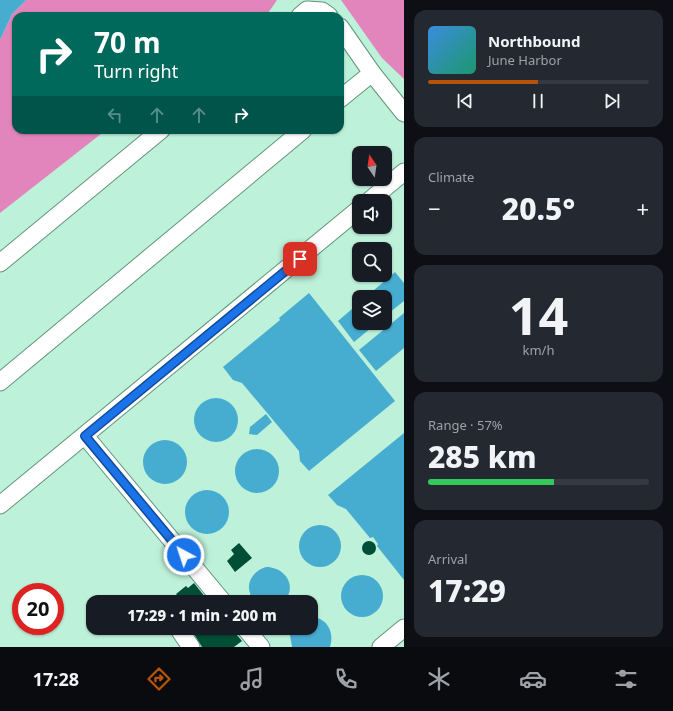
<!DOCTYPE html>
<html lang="en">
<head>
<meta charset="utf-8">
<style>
	:root { --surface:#171b24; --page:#242831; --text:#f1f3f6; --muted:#9ea1a6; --line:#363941; --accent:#b45309 }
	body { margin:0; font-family:"Noto Sans",sans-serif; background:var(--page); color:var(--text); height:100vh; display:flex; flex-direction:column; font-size:15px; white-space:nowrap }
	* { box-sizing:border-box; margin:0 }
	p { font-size:13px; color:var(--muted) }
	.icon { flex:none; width:22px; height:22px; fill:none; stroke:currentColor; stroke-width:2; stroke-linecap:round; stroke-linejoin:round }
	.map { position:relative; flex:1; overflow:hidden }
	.side { display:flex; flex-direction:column; gap:10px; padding:10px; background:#0d0f14; width:269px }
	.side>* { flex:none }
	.banner { position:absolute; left:12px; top:12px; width:332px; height:122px; border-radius:12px; box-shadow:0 1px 3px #0004; background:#00695c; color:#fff; overflow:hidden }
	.needle { width:26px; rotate:347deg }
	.controls { position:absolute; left:352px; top:146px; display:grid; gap:8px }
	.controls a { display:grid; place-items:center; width:40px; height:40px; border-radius:8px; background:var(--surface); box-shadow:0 1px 3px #0004; font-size:20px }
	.speed { position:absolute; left:12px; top:583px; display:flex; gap:8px; font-size:20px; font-weight:700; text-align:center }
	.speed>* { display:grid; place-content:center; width:52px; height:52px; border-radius:50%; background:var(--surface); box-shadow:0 1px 3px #0004; line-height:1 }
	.speed .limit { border:6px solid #d22; background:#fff; color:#111 }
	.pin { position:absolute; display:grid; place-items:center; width:34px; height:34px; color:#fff; margin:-17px; border-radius:8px; box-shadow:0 2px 6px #0006 }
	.me { position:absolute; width:44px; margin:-22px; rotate:320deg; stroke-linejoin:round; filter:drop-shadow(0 0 3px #0008) }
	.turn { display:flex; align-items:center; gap:14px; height:84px; padding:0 16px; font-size:18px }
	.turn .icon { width:52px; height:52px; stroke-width:2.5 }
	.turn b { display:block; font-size:28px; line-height:34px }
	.lanes { display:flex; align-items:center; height:38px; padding:0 16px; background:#0003; justify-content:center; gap:20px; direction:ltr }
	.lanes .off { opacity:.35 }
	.big { font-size:30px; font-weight:800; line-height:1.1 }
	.side .card { flex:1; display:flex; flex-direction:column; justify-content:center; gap:6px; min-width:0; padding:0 14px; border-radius:12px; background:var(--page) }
	.side .dial { align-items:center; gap:0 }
	.dial b { font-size:52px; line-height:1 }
	.song { display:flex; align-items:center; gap:12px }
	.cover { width:48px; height:48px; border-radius:6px; background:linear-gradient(135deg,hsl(210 70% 55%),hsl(160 70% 35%)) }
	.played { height:4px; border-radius:2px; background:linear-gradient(90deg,var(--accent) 50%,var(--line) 50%) }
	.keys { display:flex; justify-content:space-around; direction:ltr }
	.heat { display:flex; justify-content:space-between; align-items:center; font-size:22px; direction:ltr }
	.charge { height:6px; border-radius:3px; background:linear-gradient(90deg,#34c759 57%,var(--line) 0) }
	.trip { position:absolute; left:86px; top:595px; width:232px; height:40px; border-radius:12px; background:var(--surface); box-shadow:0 1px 3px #0004; font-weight:800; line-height:40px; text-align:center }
	.tabs { display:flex; height:64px; justify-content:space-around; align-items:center; background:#090b0e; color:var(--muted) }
	.tabs .icon { width:28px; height:28px }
	.tabs .on { color:var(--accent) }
	.tabs b { font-size:18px; color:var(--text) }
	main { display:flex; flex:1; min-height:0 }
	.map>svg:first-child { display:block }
	.forest { fill:#e385bd }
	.water { fill:#46acd0 }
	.building { fill:#004e36 }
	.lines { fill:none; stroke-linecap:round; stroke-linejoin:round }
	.minor-casing { stroke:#63947e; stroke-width:19 }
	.minor { stroke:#fff; stroke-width:17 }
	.route-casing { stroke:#114b97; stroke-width:10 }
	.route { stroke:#1a73e8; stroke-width:7 }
</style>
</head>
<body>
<main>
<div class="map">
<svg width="404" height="647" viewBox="0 0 404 647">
	<rect width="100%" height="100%" fill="#bef1d9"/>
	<!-- forest -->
	<g class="forest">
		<polygon points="26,0 277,0 266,16 16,16 16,130 106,130 0,213 0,40 12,14"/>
		<polygon points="341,0 404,0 404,79 382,58"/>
	</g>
	<!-- water -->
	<g class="water">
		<polygon points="0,0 26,0 12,14 0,40"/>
		<polygon points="395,272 404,283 404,301 385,316 385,297 366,297"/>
		<polygon points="309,293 395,401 309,471 300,461 299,451 242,383 233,380 223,367 280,320 279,318"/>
		<polygon points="359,303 359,323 377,323 354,342 338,321"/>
		<polygon points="404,313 404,348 376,371 359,350"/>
		<circle cx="216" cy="420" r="22"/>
		<polygon points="266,414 272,422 257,435 249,434 250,427"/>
		<polygon points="404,433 404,580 377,546 378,544 373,537 370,538 346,509 337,505 328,495"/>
		<circle cx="165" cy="462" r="22"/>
		<circle cx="257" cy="471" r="22"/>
		<circle cx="207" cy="512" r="22"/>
		<circle cx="320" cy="546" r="21"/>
		<path d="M266,567c19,0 32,19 18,35h-29c-12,-14 -5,-30 11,-35z"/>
		<circle cx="362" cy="596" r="21"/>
		<path d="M311,617c16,0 24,16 19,30h-38l-2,-12 2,-6 19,-1z"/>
	</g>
	<!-- building -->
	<g class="building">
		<circle cx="369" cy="548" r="7"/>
		<polygon points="239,543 252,558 235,572 227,561 234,554 231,550"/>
		<polygon points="194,583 209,602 183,602 176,594 186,586 188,588"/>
		<polygon points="201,628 231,628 242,641 234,647 202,647 194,634"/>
	</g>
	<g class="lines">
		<defs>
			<g id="minor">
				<polyline points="300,16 307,10 322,11 329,16"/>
				<polyline points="340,27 372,73 404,113"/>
				<polyline points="340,99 372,73"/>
				<polyline points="369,201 404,172"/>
				<polyline points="0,263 161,130"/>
				<polyline points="0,382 303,130"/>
				<polyline points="85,436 223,602"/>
				<polyline points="0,505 359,209"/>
				<polyline points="178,628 191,647"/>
				<polyline points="245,628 261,647"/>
				<polyline points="381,647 404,628"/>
			</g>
		</defs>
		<!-- minor casing -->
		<use href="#minor" class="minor-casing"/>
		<!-- minor -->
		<use href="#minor" class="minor"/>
	</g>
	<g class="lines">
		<defs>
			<polyline id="route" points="184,555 85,436 300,259"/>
		</defs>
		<!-- route casing -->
		<use href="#route" class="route-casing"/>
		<!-- route -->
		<use href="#route" class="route"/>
	</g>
</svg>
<div class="controls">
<a><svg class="needle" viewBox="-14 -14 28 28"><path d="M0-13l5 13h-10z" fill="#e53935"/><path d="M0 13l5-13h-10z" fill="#9ea1a6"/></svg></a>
<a><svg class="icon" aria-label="sound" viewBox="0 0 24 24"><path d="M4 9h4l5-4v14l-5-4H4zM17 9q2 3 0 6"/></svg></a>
<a><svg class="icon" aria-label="search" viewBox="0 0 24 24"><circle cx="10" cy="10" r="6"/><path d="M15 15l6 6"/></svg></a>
<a><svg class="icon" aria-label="layers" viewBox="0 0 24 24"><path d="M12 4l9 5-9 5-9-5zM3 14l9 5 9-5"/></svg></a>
</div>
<div class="speed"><div class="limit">20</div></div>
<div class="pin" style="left:300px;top:259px;background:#d93025"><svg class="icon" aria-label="arrive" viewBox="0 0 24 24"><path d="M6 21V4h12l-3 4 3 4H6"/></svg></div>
<svg class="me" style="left:184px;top:555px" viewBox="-20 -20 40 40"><circle r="17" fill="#1a73e8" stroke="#fff" stroke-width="3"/><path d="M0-11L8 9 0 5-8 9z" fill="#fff"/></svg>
<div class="trip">17:29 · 1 min · 200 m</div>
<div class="banner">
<div class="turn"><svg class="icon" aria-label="right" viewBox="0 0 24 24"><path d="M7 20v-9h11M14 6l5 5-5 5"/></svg><div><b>70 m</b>Turn right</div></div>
<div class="lanes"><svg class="icon off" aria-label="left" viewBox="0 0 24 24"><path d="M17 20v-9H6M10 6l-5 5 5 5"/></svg><svg class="icon off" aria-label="ahead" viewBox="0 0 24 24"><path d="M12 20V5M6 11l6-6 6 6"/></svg><svg class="icon off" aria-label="ahead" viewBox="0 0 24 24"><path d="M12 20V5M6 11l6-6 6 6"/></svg><svg class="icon" aria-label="right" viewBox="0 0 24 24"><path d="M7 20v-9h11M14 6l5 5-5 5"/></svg></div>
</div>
</div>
<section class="side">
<div class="card">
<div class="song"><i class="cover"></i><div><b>Northbound</b><p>June Harbor</p></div></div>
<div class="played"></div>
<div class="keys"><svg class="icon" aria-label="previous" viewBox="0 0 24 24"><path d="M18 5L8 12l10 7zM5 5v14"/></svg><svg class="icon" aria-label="pause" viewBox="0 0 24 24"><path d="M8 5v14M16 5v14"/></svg><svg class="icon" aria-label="next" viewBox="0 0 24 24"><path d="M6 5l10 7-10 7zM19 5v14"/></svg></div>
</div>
<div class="card"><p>Climate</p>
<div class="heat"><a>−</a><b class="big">20.5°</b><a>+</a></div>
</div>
<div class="card dial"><b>14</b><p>km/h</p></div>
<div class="card"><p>Range · 57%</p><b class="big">285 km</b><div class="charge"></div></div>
<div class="card"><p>Arrival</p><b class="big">17:29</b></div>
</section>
</main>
<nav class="tabs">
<b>17:28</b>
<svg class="icon on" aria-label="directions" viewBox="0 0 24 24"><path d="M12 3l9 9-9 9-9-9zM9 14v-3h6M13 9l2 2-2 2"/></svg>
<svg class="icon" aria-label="music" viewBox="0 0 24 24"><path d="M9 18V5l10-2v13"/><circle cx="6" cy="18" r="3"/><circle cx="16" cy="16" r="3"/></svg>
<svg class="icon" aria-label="phone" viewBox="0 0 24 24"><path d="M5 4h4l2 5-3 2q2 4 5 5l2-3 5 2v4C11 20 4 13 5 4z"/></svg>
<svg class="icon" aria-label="climate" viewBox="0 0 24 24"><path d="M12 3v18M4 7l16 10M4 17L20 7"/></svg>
<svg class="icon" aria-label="car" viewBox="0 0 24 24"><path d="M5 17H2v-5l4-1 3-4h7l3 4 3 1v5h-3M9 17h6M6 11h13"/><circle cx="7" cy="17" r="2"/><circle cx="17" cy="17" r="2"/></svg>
<svg class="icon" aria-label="filters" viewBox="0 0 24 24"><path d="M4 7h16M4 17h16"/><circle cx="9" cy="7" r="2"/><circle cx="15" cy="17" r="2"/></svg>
</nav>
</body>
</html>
